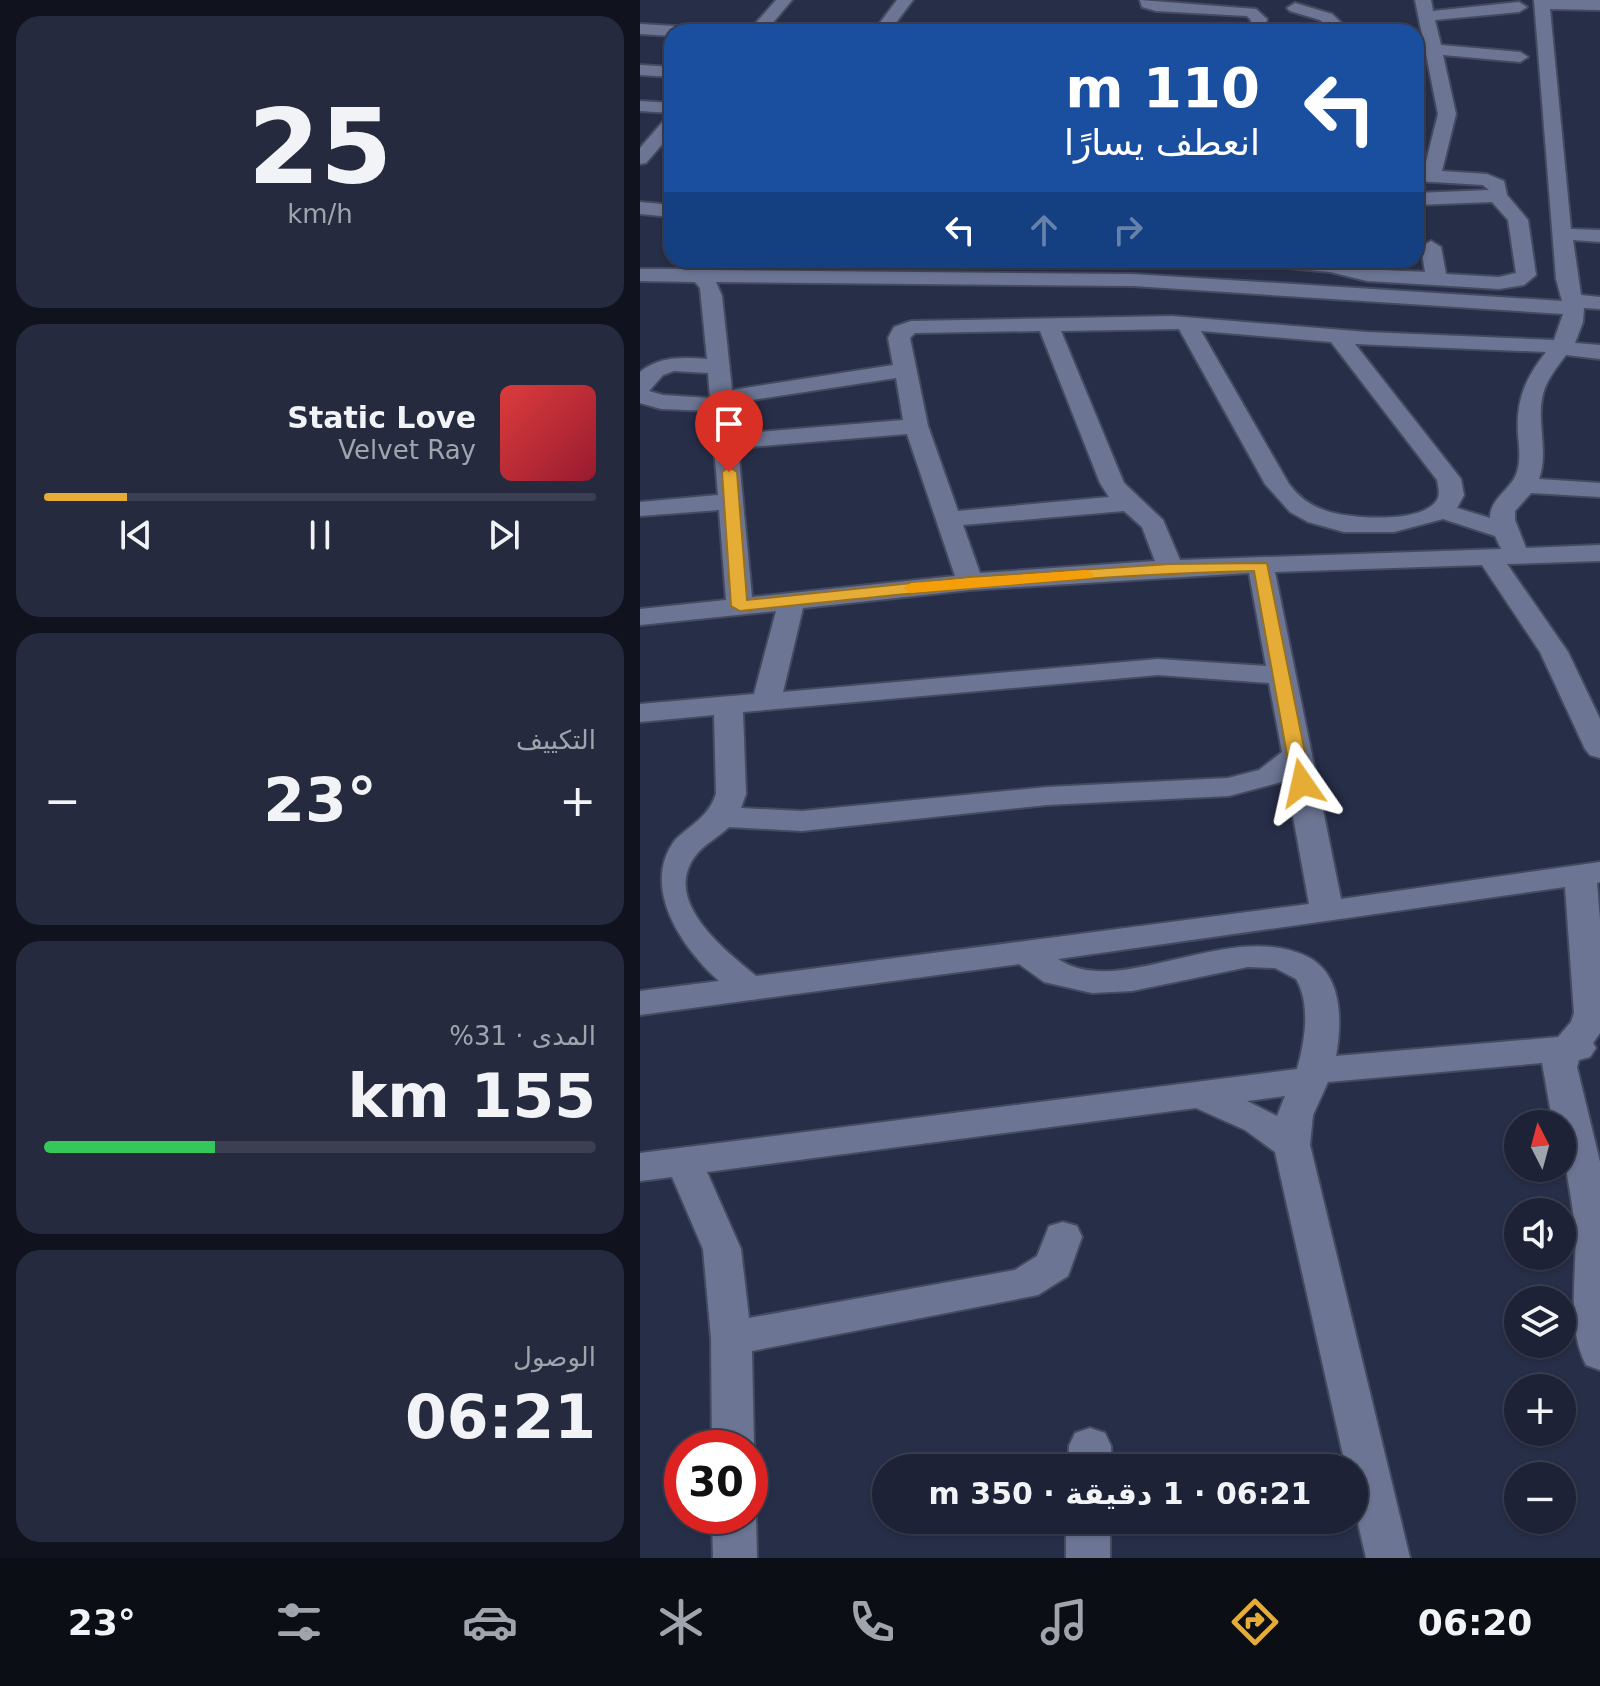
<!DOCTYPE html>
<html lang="ar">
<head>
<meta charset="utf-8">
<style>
	:root { --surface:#1d2236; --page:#252a3e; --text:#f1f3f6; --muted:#a0a4ad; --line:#3b3f51; --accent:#e6ad36 }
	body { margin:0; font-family:"DejaVu Sans","Noto Sans Arabic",sans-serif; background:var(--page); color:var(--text); direction:rtl; height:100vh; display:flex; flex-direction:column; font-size:30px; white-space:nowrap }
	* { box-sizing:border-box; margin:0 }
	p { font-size:26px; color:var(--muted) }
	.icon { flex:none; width:44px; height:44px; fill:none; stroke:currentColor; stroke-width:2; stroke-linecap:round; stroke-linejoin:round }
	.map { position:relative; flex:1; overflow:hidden; direction:ltr }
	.sheet { display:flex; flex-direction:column; gap:16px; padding:16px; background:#10131e; width:640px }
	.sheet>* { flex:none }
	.top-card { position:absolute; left:24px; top:24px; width:760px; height:244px; border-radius:24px; box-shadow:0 2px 6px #0004,0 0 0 2px var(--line); direction:rtl; background:#1a4fa0; color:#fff; overflow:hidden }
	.needle { width:52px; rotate:354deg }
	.controls { position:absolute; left:864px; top:1110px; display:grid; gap:16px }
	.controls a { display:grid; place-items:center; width:72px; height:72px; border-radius:50%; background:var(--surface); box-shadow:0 2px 6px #0004,0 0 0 2px var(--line); font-size:40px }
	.speed { position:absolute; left:24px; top:1430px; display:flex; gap:16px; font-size:40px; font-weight:700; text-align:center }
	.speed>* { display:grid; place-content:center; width:104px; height:104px; border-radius:50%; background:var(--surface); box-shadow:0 2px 6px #0004,0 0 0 2px var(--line); line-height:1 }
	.speed .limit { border:12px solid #d22; background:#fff; color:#111 }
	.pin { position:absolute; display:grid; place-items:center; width:68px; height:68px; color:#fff; margin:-82px -34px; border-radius:50% 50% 50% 0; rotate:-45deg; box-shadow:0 0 8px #0007 }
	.pin .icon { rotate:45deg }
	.me { position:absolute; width:88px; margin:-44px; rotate:349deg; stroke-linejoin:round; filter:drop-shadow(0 0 6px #0008) }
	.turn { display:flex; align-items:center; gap:28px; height:168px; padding:0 32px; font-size:36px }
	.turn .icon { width:104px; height:104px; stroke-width:2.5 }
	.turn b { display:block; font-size:56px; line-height:68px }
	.lanes { display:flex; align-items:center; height:76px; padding:0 32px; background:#0003; justify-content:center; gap:40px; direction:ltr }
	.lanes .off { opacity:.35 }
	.big { font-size:60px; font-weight:600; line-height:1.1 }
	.sheet .card { flex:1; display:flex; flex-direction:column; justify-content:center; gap:12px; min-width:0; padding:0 28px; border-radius:24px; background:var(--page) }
	.sheet .dial { align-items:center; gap:0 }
	.dial b { font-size:104px; line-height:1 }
	.song { display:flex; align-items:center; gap:24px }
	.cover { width:96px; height:96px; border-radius:12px; background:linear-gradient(135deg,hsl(0 70% 55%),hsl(350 70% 35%)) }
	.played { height:8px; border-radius:4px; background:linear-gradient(90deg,var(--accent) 15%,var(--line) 15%) }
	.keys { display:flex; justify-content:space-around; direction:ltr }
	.heat { display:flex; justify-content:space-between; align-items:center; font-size:44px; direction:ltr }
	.charge { height:12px; border-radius:6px; background:linear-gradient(90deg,#34c759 31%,var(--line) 0) }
	.trip { position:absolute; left:232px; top:1454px; width:496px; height:80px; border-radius:40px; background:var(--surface); box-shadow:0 2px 6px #0004,0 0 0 2px var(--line); font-weight:600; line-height:80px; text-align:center; direction:rtl }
	.menu { display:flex; height:128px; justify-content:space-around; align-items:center; background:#0c0e16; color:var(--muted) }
	.menu .icon { width:56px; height:56px }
	.menu .selected { color:var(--accent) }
	.menu b { font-size:36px; color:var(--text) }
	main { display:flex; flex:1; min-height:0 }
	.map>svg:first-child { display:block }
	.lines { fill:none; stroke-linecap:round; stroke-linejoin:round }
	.minor-casing { stroke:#444a5f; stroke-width:4 }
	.minor { fill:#6c7694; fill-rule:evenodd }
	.route { fill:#e6ad36; stroke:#967023; stroke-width:2 }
	.slow { fill:#f59e0b }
</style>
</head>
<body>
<main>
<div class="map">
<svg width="960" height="1558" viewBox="0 0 960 1558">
	<rect width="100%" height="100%" fill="#272e48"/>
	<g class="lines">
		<defs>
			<g id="minor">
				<polygon points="136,0 152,0 125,32 108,32"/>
				<polygon points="257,0 273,0 249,32 233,32"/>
				<polygon points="500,0 616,9 627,19 625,32 609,32 611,20 607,16 516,11 502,7"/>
				<polygon points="775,0 791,0 793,11 879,2 887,7 879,12 795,20 801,45 880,52 888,57 880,62 803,55 816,114 802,171 847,174 864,181 867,195 888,220 896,275 884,285 859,289 727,281 690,272 607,264 604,260 690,260 727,269 785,272 781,247 791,241 801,247 806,274 859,277 876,273 868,220 852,202 776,205 776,193 849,190 843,185 776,181 776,169 784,170 798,114 786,54 776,53 776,43 784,44"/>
				<path d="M894,0h66v10l-50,-1 21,220 29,1v12l-27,-2 8,55 19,2v12l-16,-1 -1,14 -8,21 25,2v14l-34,-4c-9,12 -19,24 -23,39 -7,28 6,57 -4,85l61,4v14l-69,-4 -16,18v9l11,28 74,-3v16l-93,3 61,88 32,67v39l-10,-3 -5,-6 -45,-97 -58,-87 -207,7 66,327 259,-37v20l-3,1 3,37v113l-7,10 3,5 -6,9 -11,3 -2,7 23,95v208l-14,-5c-21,-41 -8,-92 -11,-136 -3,-36 -13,-69 -13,-105h-9l-11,-61 -214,19 -15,33 -3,30 100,413h-44l-12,-52v-38h-8l-71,-316 -30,-22 -49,-22 -489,64 34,77 8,69 266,-48 22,-14 12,-30 14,-4 14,4 5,11 -14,39 -30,19 -286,56 2,97 -4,9v-9h-38l-1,-110 -8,-89 -31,-72 -32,4v-28l657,-84c8,-27 14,-65 -1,-90l-21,-11 -27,-1 -116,24 -40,2 -48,-11 -25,-18 -379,51v-24l79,-10c-37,-33 -79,-94 -44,-141 17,-16 33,-23 41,-46l-2,-79 -74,7v-18l114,-10 22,-83 -136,14v-16l86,-9 -7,-90 -79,6v-14l78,-7 -7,-84 -50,-2 -21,-6v-31c19,-16 43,-15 67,-13l-7,-71 -5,-6 -55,-1v-12h50l5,-9h18l-2,10 422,4 429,27 -6,-22zM76,282l417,4 430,28 -9,26 -187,-8 -195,-16 -261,5 -17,6 -6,11 5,27 -161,25 -10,-94zM539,329l86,155 25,28 18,10 36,10h50l49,-13 52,17 6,13 -321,11 -17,-40 -39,-37 -63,-152zM400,331l60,152 9,14 -151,14 -30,-85 -18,-88 5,-5zM561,331l130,11 106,138c1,6 3,12 1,18 -12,27 -92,21 -114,12 -15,-5 -26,-14 -35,-26zM715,344l191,8c-21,27 -30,48 -28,82 1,12 3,25 -1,38 -5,17 -27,26 -27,46l-33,-10 7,-13 -3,-16zM34,371l34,2 2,25 -47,-3 -14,-4 14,-16zM256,378l7,42 -167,14 -3,-31zM267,434l48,142 -203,21 -14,-149zM484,511l18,16 13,34 -175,12 -17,-48zM609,573l17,93 -108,-7 -375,33 20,-84 167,-18zM518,675l111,8 13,69 -23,18 -31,8 -181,9 -245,24 -61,-3 5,-14 -3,-82zM646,778l23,126 -553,72c-30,-25 -96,-75 -60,-121 8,-11 23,-18 33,-28l73,4 245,-26 182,-9 52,-14zM925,887l9,126 -3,9 -13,15 -222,19c6,-34 7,-81 -28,-99 -78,-39 -189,44 -250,2zM645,1096l-8,20 -30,-15z"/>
				<polygon points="655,3 692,14 711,32 694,32 680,20 650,11 647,8"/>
				<polygon points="0,24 51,27 59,32 32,32 32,36 0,34"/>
				<polygon points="0,65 32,67 32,77 0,75"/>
				<polygon points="0,101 32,103 32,113 0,111"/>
				<polygon points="32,117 32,133 6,163 0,164 0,148 26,118"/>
				<polygon points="0,202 32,205 32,217 0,214"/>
				<polygon points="450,1428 465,1433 471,1446 472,1468 428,1468 429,1446 435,1433"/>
				<polygon points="110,1503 116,1516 117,1558 73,1558 72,1516 110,1516"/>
				<rect x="426" y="1520" width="44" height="38"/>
			</g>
		</defs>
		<!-- minor casing -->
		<use href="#minor" class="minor-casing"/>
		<!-- minor -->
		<use href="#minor" class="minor"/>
	</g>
	<!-- route -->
	<path class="route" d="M89,467l8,5 10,128 223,-23 200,-13 97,-1 44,220 -9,5 -10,-5 -38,-212c-172,4 -343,22 -514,40l-9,-5 -9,-134z"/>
	<!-- slow -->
	<polygon class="slow" points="446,570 454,574 452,578 271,593 263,588 271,583"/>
</svg>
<div class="controls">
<a><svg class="needle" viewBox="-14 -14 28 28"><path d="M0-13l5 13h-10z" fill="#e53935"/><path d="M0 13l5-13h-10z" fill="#a0a4ad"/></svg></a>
<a><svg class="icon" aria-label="sound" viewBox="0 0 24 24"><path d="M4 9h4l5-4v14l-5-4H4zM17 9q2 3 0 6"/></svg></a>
<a><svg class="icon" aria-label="layers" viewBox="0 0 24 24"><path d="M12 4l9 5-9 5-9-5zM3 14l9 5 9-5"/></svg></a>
<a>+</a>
<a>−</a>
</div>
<div class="speed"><div class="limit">30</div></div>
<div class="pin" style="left:89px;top:472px;background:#d93025"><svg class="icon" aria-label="arrive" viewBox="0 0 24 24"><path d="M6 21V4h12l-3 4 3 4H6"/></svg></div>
<svg class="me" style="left:662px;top:783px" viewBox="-20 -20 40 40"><path d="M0-17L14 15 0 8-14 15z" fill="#e6ad36" stroke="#fff" stroke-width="4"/></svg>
<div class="trip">06:21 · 1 دقيقة · 350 m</div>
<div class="top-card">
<div class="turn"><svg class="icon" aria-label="left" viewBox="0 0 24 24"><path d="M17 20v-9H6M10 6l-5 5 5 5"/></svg><div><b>110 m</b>انعطف يسارًا</div></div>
<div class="lanes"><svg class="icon" aria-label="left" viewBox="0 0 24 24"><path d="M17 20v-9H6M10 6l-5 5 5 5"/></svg><svg class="icon off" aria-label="ahead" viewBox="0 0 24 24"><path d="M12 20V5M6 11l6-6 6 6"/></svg><svg class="icon off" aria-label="right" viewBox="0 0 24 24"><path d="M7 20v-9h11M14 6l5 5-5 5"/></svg></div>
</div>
</div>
<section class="sheet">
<div class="card dial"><b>25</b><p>km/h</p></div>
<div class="card">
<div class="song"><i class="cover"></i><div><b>Static Love</b><p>Velvet Ray</p></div></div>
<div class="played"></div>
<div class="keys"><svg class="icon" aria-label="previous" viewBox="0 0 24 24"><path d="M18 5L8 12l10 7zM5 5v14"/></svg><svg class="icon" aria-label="pause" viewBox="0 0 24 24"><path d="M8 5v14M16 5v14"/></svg><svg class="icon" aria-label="next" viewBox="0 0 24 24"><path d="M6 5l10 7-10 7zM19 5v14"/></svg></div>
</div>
<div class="card"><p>التكييف</p>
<div class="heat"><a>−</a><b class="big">23°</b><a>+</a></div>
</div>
<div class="card"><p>المدى · 31%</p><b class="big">155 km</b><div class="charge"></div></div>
<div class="card"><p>الوصول</p><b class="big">06:21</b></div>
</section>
</main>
<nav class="menu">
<b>06:20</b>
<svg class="icon selected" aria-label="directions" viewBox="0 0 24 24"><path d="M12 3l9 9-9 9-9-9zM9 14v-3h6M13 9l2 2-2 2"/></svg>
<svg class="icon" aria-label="music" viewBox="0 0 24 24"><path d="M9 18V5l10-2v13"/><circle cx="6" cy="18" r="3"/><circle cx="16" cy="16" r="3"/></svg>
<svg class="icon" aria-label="phone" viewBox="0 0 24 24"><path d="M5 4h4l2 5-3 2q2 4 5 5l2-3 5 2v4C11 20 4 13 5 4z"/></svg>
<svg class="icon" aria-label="climate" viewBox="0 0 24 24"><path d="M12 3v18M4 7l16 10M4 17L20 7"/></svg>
<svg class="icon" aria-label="car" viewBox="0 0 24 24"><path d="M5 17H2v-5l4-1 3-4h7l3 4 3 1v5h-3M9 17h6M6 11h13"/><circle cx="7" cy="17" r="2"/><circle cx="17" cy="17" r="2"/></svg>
<svg class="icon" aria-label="filters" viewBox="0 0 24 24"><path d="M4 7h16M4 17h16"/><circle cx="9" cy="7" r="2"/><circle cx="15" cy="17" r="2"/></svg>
<b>23°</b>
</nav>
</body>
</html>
